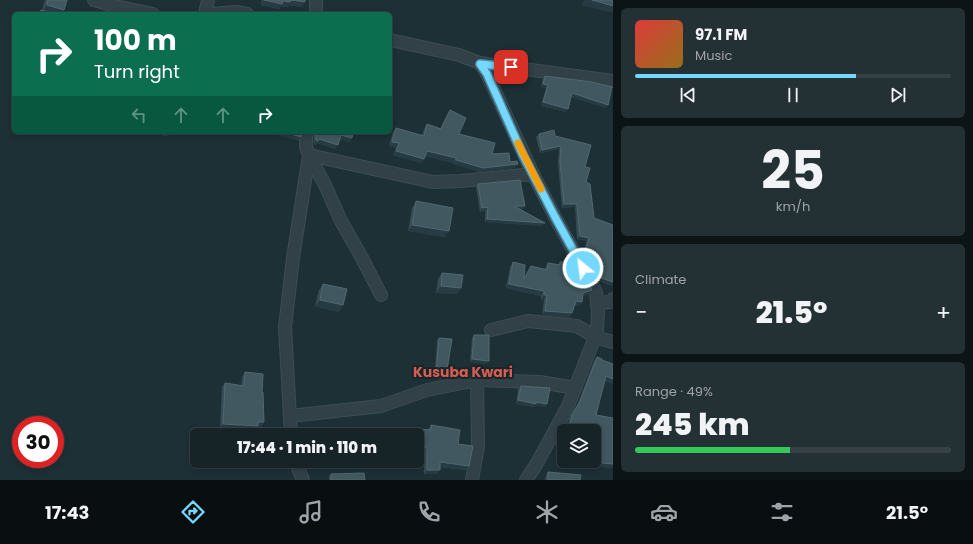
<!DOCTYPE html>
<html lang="en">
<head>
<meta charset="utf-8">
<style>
	:root { --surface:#162428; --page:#233034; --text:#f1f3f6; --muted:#9ea4a8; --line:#354145; --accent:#75d8ff }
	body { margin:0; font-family:Poppins,sans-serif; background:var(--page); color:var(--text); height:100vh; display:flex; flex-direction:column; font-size:15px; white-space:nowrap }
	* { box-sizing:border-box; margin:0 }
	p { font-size:13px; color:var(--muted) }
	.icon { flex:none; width:22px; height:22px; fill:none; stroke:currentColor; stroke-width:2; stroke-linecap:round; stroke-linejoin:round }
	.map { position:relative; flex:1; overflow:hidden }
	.side { display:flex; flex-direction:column; gap:8px; padding:8px; background:#0c1416; width:360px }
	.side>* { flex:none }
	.banner { position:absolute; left:12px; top:12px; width:380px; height:122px; border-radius:6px; box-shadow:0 2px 6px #0003,0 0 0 1px var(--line); background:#0b6e4f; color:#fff; overflow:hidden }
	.tools { position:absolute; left:557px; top:424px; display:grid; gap:8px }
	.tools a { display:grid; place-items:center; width:44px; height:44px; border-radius:6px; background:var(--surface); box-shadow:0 2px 6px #0003,0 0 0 1px var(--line); font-size:20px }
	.speed { position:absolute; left:12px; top:416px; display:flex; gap:8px; font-size:20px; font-weight:700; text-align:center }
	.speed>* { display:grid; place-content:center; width:52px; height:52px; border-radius:50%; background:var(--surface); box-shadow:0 2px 6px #0003,0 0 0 1px var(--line); line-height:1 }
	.speed .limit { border:6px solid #d22; background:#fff; color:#111 }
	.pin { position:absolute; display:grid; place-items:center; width:34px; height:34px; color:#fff; margin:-17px; border-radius:8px; box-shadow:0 2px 6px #0006 }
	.me { position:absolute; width:44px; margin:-22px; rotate:331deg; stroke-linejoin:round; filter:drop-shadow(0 0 3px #0008) }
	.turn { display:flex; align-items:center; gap:14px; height:84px; padding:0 16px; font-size:18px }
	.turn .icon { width:52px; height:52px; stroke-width:2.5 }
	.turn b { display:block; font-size:28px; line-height:34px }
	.lanes { display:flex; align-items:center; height:38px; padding:0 16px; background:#0003; justify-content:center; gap:20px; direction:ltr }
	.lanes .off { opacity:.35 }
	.big { font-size:30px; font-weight:800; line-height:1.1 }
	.side .widget { flex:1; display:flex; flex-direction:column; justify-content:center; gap:6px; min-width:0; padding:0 14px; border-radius:6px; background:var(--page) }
	.side .dial { align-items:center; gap:0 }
	.dial b { font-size:52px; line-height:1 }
	.song { display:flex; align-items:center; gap:12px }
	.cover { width:48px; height:48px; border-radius:6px; background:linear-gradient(135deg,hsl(0 70% 55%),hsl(40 70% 35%)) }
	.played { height:4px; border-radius:2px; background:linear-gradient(90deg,var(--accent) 70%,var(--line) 70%) }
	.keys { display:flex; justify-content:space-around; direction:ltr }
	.heat { display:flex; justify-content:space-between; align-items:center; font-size:22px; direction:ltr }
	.charge { height:6px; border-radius:3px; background:linear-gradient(90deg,#34c759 49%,var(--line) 0) }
	.trip { position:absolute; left:190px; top:428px; width:234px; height:40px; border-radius:6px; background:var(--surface); box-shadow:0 2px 6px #0003,0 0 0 1px var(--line); font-weight:800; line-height:40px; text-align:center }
	.tab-bar { display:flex; height:64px; justify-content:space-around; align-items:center; background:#090e10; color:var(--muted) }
	.tab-bar .icon { width:28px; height:28px }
	.tab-bar .on { color:var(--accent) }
	.tab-bar b { font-size:18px; color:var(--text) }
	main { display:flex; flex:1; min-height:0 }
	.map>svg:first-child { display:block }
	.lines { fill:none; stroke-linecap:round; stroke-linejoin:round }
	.minor-casing { stroke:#3d4d53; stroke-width:14 }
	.minor { stroke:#314147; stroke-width:12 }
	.wall { fill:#354c54 }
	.shaded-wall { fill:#263b43 }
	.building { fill:#415860; stroke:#526870 }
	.route-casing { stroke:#4c8ca6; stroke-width:10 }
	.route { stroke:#75d8ff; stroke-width:7 }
	.slow { stroke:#f59e0b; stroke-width:7 }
	.labels { text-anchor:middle; stroke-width:4; stroke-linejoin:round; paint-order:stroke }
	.quarter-label { font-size:14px; font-weight:bold; fill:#da5e50; stroke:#17262b }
</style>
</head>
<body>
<main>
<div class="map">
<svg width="613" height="480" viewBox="0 0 613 480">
	<rect width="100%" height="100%" fill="#1d3036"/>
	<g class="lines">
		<defs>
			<g id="minor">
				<polyline points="94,0 115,6 153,14"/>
				<polyline points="205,14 208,0"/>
				<polyline points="211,14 236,12 247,14"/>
				<polyline points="316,14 316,0"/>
				<polyline points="390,40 459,55 480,63 613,81"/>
				<polyline points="480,63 487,74 533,174 555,217 596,292 598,313 597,329 595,337 568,406 536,465 526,480"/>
				<polyline points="381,295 362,258 341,221 325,185 309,155 433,182 461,181 533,174"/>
				<polyline points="598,303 610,302 613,299"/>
				<polyline points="491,330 528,321 577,326 595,337 613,342"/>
				<polyline points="290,416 381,406 427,390 477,380 540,382 575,388"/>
				<polyline points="291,435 285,327 293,258 309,155 306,147 306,132"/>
				<polyline points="295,461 303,480"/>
				<polyline points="472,480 478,446 477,380"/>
			</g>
		</defs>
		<!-- minor casing -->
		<use href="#minor" class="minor-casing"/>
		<!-- minor -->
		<use href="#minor" class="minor"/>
	</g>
	<!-- wall -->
	<g class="wall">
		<polygon points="45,0 67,0 61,14 38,14 41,10 42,10"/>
		<polygon points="262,0 305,0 302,7 289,5 287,7 281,6 279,9 261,5"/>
		<polygon points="545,76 606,108 571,97 566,112 541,106 546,88 541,87 543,79"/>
		<polygon points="450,110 459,134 492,154 510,162 515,168 480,172 453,164 453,163 425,156 421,163 393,155 396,148 389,146 393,132 396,128 422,135 424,129 427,124 440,129 447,115"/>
		<polygon points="162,132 185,132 183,135 178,134 163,136"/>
		<polygon points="313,132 353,132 349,142 340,139 335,149 317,143 315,145 314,144"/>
		<polygon points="539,134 555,136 585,167 586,182 594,218 613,225 613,286 599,281 591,267 591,266 590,264 583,253 587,241 577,239 575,207 562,208 558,164 559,149 540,153 536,137"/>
		<polygon points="478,184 525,206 523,209 520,209 542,226 485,222 485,211 480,212 476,187"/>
		<polygon points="416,201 449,231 444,237 408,231 412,208"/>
		<polygon points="513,262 524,278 531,266 545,269 545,268 548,263 558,265 560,262 592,290 589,294 583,296 579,306 574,306 569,318 542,315 544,300 541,299 541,296 506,288 510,267"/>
		<polygon points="442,273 461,288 457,294 436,293 438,279"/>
		<polygon points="323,284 339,312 315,306 319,290"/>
		<polygon points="474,335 487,364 470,362 472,338"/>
		<polygon points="439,338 444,379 434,379 437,341"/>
		<polygon points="597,357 602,360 613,364 613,384 604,381 596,415 613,418 613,468 576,465 576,461 594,461 594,431 565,431 567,428 569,419 577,406 594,361"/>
		<polygon points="245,372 262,392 264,422 261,427 257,427 255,430 220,428 222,387 225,383 241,386 242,377"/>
		<polygon points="521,386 547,404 545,407 535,405 534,407 516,404 518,389"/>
		<polygon points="431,425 458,444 466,470 440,467 437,474 424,474 424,452 417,451 417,435 415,435 416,433 419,429 428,430"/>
		<polygon points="564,432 564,449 562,449"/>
		<polygon points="548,472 580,480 545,480 546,475"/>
		<polygon points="331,474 365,480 329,480 329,477"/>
	</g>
	<!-- shaded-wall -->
	<g class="shaded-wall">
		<polygon points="264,0 283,1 291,0 305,2 302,7 289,5 287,7 281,6 279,9 261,5"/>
		<polygon points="584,0 592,0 613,6 613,13 581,5"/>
		<polygon points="47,5 64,10 61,14 51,14 42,12"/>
		<polygon points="543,84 548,85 546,88 541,87"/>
		<polygon points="572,93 608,105 606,108 570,97"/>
		<polygon points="543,102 568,109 566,112 541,106"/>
		<polygon points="165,132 185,132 183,135 178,134 163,136"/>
		<polygon points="275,132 284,132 301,137 298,141 274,134"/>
		<polygon points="341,135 352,138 349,142 338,139"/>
		<polygon points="319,139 338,145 335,149 317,143 315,145 314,144 316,140"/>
		<polygon points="392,142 399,143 396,148 389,146"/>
		<polygon points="561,146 559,149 540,153 542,150"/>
		<polygon points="396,151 424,159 421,163 393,155"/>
		<polygon points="427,151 456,158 453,163 424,156"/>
		<polygon points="456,160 518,164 515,168 480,172 453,164"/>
		<polygon points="564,204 577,204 575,207 562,208"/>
		<polygon points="514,206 525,206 523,209 512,209"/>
		<polygon points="488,207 485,211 480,212 482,208"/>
		<polygon points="487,219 545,223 542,226 485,222"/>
		<polygon points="412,225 449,231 444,237 408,231"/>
		<polygon points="580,236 589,238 587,241 577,239"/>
		<polygon points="601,278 613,282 613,286 599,281"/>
		<polygon points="509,284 544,291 541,296 506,288"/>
		<polygon points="441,286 461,288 457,294 436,293"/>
		<polygon points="592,290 589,294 580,297 583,293"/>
		<polygon points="544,295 547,295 544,300 541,299"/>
		<polygon points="320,300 343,305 339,312 315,306"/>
		<polygon points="576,301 582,302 579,306 573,306"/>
		<polygon points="545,311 572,313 569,318 542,315"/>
		<polygon points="472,359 489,361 487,364 470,362"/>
		<polygon points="436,375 446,376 444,379 434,379"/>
		<polygon points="606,376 613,379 613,384 603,380"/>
		<polygon points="518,400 536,402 547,404 545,407 535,405 534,407 516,404"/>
		<polygon points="264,422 261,427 257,427 255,430 220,428 223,424"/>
		<polygon points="417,446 427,448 424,452 417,451"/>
		<polygon points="579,461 613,464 613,468 576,465"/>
		<polygon points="440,462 469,466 466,470 437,467"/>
		<polygon points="427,470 440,470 437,474 424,474"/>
	</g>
	<!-- building -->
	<g class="building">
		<polygon points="48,0 67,0 64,10 47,5"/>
		<polygon points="264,0 305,0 305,2 291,0 290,2 283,1 282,4"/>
		<polygon points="592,0 613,0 613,6"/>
		<polygon points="41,10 53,13 52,14 40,14"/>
		<polygon points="545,76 592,82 612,87 608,105 572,93 568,109 543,102 548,85 543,84"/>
		<polygon points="450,110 466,118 459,134 495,143 492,154 509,153 510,162 517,161 518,164 483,168 456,160 456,158 427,151 424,159 396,151 399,143 392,142 396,128 424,136 427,124 441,129"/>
		<polygon points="554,130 555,136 591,145 585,167 590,168 586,182 590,184 594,218 613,225 613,282 601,278 593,263 596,263 592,261 585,250 589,238 580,236 577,204 564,204 560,161 561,146 542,150 539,134"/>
		<polygon points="284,132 302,132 301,137"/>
		<polygon points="316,132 353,132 352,138 341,135 338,145 319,139 318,141 316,140"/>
		<polygon points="520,180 525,206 514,206 545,223 487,219 488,207 482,208 478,184"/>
		<polygon points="416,201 453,208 449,231 412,225"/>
		<polygon points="513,262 525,265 524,279 531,266 547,270 548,263 560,265 560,262 577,262 592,290 583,293 582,302 576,301 572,313 545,311 547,295 544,295 544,291 509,284"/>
		<polygon points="442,273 463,275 461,288 441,286"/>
		<polygon points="323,284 347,289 343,305 320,300"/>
		<polygon points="474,335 489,335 489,361 472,359"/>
		<polygon points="439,338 452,339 446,376 436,375"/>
		<polygon points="597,357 602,359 602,360 613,364 613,379 606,376 596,415 613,418 613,464 579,461 594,461 594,431 566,431 567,428 569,429 572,415 580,401"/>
		<polygon points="245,372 263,374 262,392 263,392 264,422 258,422 258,426 223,424 225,383 244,386"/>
		<polygon points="521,386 550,388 547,404 536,402 536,404 518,400"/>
		<polygon points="431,425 460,430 458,444 473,446 469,466 440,462 440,470 427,470 427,448 417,446 417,444 419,429 431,430"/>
		<polygon points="321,432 343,434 343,435 321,435"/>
		<polygon points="374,434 384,435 374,435"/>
		<polygon points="548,472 581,475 580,480 548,480"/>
		<polygon points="364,473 365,480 331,480 331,474"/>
	</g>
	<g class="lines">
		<defs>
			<polyline id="route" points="511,67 480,64 487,74 523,155 555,217 583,268"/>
		</defs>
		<!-- route casing -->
		<use href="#route" class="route-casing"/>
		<!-- route -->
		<use href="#route" class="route"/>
		<!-- slow -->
		<polyline class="slow" points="518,143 541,189"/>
	</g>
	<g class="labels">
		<!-- quarter labels -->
		<g class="quarter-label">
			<text x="463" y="377">Kusuba Kwari</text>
		</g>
	</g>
</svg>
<div class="tools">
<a><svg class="icon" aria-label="layers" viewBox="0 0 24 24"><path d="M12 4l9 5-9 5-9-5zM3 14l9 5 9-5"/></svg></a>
</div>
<div class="speed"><div class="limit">30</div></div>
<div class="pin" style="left:511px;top:67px;background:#d93025"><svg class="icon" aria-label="arrive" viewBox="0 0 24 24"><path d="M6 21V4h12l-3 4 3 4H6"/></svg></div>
<svg class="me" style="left:583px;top:268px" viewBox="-20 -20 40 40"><circle r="17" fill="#75d8ff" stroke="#fff" stroke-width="3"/><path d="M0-11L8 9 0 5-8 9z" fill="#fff"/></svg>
<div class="trip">17:44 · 1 min · 110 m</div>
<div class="banner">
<div class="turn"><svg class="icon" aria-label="right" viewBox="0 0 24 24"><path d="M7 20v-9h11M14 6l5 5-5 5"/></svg><div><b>100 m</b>Turn right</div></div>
<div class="lanes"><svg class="icon off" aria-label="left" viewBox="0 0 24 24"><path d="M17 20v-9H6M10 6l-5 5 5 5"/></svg><svg class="icon off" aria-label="ahead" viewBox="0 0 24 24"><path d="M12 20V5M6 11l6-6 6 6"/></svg><svg class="icon off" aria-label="ahead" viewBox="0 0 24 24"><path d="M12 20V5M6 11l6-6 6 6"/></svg><svg class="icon" aria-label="right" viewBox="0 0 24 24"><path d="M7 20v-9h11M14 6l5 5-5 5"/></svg></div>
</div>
</div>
<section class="side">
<div class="widget">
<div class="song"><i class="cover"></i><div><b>97.1 FM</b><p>Music</p></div></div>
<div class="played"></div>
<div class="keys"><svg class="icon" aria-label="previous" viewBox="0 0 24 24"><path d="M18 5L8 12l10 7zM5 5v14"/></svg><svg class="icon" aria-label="pause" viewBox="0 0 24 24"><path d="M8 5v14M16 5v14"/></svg><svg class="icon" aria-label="next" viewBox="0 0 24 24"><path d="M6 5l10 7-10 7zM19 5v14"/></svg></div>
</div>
<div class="widget dial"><b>25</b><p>km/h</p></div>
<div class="widget"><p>Climate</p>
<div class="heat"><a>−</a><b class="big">21.5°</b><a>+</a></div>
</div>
<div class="widget"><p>Range · 49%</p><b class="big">245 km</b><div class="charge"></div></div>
</section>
</main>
<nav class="tab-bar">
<b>17:43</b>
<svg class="icon on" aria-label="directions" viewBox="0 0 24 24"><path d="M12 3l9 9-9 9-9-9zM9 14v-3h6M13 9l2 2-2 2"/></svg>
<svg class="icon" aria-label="music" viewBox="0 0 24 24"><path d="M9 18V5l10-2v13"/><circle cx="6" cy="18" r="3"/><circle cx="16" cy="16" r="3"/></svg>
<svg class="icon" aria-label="phone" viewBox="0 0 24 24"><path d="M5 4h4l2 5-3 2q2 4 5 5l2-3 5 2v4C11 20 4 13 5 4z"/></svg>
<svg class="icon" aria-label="climate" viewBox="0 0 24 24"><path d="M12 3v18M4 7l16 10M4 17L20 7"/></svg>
<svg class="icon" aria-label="car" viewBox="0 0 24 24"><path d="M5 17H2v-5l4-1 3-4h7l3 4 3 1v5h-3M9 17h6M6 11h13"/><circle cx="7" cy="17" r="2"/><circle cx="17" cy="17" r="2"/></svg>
<svg class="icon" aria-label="filters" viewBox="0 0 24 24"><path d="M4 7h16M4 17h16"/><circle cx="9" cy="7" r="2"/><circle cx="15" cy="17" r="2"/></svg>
<b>21.5°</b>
</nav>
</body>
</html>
